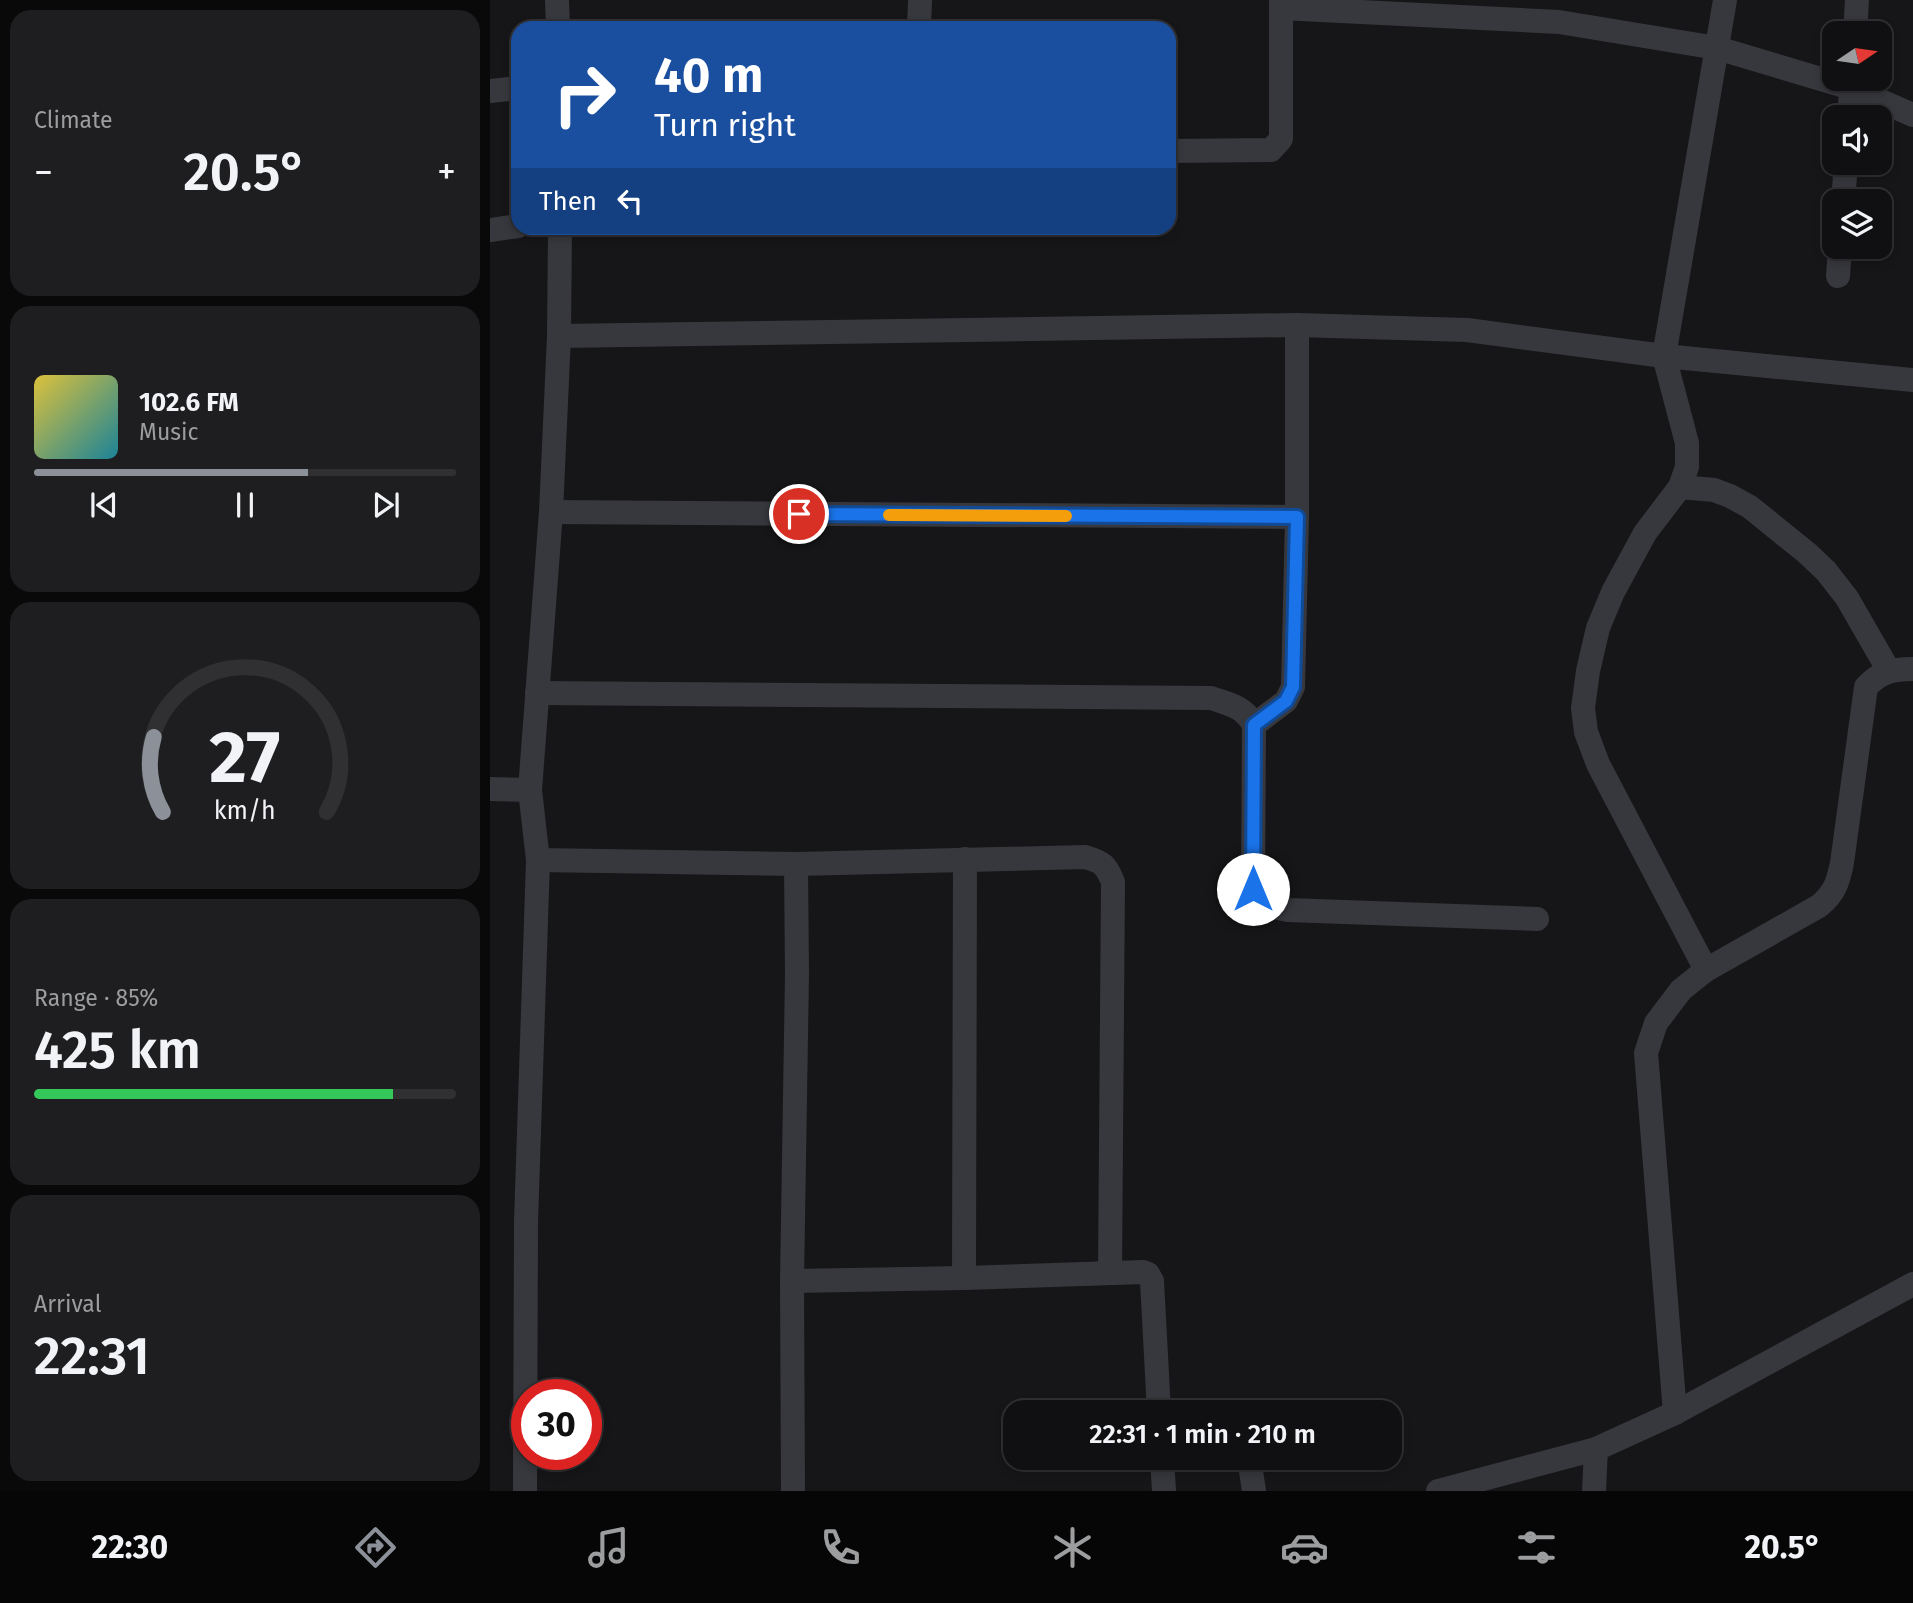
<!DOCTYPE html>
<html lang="en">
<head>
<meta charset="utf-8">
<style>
	:root { --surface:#101012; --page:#1e1e20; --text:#f1f3f6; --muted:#9c9d9f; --line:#303032; --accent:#8c9099 }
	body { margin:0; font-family:"Fira Sans",sans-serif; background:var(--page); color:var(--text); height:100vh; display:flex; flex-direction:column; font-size:26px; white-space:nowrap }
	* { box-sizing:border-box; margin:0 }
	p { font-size:23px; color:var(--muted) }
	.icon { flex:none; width:38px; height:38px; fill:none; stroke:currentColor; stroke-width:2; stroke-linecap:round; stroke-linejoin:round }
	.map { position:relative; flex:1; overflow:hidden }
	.drawer { display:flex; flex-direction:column; gap:10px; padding:10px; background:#09090a; width:490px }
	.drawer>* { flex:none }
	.top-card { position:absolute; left:21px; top:21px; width:665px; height:214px; border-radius:21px; box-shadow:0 4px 10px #0003,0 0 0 2px var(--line); background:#1a4fa0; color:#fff; overflow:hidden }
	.needle { width:46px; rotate:77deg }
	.tools { position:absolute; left:1332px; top:21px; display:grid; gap:14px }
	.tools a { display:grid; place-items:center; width:70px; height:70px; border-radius:14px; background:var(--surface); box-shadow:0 4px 10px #0003,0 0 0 2px var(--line); font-size:35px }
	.speed { position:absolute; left:21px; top:1379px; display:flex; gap:14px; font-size:35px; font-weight:700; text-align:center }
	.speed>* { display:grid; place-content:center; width:91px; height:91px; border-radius:50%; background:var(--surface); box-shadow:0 4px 10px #0003,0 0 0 2px var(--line); line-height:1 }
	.speed .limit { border:10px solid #d22; background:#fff; color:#111 }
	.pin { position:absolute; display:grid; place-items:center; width:60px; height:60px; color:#fff; margin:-30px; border:4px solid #fff; border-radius:50%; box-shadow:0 2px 7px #0007 }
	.me { position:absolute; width:77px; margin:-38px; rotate:0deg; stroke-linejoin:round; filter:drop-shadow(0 0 5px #0008) }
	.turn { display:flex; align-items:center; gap:24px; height:147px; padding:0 28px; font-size:32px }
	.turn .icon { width:91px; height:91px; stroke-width:2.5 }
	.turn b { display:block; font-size:49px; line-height:60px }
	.then { display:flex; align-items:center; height:66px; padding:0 28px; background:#0003; gap:14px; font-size:26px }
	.big { font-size:52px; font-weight:600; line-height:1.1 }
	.drawer .widget { flex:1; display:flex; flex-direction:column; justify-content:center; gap:10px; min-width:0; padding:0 24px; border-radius:21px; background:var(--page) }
	.drawer .dial { align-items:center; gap:0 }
	.dial svg { height:182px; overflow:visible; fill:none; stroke:var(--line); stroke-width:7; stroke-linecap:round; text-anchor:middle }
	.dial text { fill:var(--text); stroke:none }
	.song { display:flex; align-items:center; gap:21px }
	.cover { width:84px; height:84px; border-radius:10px; background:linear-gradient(135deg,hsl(50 70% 55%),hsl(190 70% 35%)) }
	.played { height:7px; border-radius:4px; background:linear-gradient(90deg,var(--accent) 65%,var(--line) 65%) }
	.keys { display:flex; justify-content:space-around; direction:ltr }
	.heat { display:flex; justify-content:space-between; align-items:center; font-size:38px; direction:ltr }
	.charge { height:10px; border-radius:5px; background:linear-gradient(90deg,#34c759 85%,var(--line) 0) }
	.trip { position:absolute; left:513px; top:1400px; width:399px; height:70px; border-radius:21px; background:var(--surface); box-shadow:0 4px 10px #0003,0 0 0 2px var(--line); font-weight:600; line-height:70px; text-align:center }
	.tabs { display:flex; height:112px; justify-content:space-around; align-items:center; background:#060607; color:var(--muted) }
	.tabs .icon { width:49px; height:49px }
	.tabs .current { color:var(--accent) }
	.tabs b { font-size:32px; color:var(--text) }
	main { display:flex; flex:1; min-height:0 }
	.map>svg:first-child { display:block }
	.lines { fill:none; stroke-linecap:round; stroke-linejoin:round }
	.minor { stroke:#37383d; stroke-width:24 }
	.route-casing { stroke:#114b97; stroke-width:18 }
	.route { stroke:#1a73e8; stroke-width:12 }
	.slow { stroke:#f59e0b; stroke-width:12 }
</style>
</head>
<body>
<main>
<section class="drawer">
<div class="widget"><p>Climate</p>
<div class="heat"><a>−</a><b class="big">20.5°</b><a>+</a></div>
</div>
<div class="widget">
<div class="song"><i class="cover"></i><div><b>102.6 FM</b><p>Music</p></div></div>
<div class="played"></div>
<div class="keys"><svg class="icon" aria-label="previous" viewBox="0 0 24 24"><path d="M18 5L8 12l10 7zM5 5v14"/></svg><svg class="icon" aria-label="pause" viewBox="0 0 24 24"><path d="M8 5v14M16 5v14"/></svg><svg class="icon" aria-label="next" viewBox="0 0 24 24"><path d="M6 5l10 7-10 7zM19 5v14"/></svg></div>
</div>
<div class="widget dial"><svg viewBox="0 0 100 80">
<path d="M14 69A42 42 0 1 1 86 69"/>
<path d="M14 69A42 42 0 0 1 10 36" stroke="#8c9099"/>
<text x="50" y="56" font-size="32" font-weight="700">27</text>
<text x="50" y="72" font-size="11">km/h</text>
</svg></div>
<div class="widget"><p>Range · 85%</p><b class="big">425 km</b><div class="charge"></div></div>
<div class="widget"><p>Arrival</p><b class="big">22:31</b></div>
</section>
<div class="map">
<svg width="1423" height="1491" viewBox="0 0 1423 1491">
	<rect width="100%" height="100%" fill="#161618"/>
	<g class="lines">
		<!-- minor -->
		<g class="minor">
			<polyline points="67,0 68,28"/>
			<polyline points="791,8 1069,22 1227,48 1361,88 1423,115"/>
			<polyline points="429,28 430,0"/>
			<polyline points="1365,33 1367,0"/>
			<polyline points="0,91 28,88"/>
			<polyline points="1359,117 1362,79"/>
			<polyline points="679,151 781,150 791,139 791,0"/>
			<polyline points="1353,201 1356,163"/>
			<polyline points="0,230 28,226"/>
			<polyline points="1348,276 1350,247"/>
			<polyline points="69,336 807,325 977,330 1174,356 1423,380"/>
			<polyline points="1190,487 1224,490 1240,496 1260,507 1317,553 1336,571 1357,598 1399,671"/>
			<polyline points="61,512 807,517"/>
			<path d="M47,693l674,5c20,7 32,8 43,27l-1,164c10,18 17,17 35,21l249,9"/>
			<polyline points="764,725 796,701 803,687 807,517 807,325"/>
			<polyline points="0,789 40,790"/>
			<path d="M48,860l258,4 289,-7c18,5 21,8 28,25l-3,391"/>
			<polyline points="1216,970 1108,764 1096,732 1093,708 1098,671 1108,628 1123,592 1155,533 1190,487 1197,467 1197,443 1174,356 1235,0"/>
			<polyline points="474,1278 475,859"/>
			<polyline points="302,1281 474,1278 653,1272 658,1274 662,1281 669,1412"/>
			<path d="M1185,1413l-29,-360 10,-30 25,-33 25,-20 113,-64c16,-13 19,-24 23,-43l24,-176c14,-15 26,-18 47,-18"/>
			<polyline points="672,1458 674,1491"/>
			<polyline points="759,1458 764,1491"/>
			<polyline points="35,1491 36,1222 48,860 40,790 61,512 69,336 70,228"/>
			<polyline points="303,1491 302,1281 307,974 306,864"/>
			<polyline points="948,1491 1106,1449 1185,1413 1423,1284"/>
			<polyline points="1104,1491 1106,1449"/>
		</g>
	</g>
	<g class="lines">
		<defs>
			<polyline id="route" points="309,514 807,517 803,687 796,701 764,725 763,889"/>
		</defs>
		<!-- route casing -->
		<use href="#route" class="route-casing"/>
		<!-- route -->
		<use href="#route" class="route"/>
		<!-- slow -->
		<polyline class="slow" points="399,515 576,516"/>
	</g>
</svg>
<div class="tools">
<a><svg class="needle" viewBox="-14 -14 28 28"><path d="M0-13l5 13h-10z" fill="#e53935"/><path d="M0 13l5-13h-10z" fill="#9c9d9f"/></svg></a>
<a><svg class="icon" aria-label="sound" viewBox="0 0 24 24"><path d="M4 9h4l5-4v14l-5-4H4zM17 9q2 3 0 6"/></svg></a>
<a><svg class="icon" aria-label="layers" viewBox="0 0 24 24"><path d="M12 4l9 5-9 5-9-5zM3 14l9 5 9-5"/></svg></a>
</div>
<div class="speed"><div class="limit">30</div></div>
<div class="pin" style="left:309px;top:514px;background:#d93025"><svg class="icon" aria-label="arrive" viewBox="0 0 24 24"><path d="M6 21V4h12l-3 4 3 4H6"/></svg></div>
<svg class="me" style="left:763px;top:889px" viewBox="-20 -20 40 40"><circle r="19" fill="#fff"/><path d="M0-13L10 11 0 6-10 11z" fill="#1a73e8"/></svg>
<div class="trip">22:31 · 1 min · 210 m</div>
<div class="top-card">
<div class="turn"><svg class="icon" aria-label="right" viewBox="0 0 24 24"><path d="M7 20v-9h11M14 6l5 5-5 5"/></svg><div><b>40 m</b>Turn right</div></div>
<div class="then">Then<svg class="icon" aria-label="left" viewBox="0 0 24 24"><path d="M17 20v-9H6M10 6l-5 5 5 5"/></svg></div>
</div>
</div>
</main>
<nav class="tabs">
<b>22:30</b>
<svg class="icon current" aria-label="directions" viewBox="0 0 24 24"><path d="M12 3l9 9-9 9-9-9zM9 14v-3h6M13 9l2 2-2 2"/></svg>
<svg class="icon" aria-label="music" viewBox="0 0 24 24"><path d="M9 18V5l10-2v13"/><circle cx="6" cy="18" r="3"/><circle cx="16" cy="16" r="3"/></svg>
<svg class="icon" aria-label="phone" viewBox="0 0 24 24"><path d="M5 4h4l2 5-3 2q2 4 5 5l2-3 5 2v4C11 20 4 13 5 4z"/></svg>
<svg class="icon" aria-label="climate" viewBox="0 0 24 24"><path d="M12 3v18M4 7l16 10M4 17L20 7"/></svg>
<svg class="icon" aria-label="car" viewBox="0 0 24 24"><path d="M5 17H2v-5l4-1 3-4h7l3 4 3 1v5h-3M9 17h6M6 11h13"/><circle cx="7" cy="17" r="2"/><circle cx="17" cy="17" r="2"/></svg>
<svg class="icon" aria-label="filters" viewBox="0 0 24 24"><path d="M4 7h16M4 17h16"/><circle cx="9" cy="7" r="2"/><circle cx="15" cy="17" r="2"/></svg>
<b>20.5°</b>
</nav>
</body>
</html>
